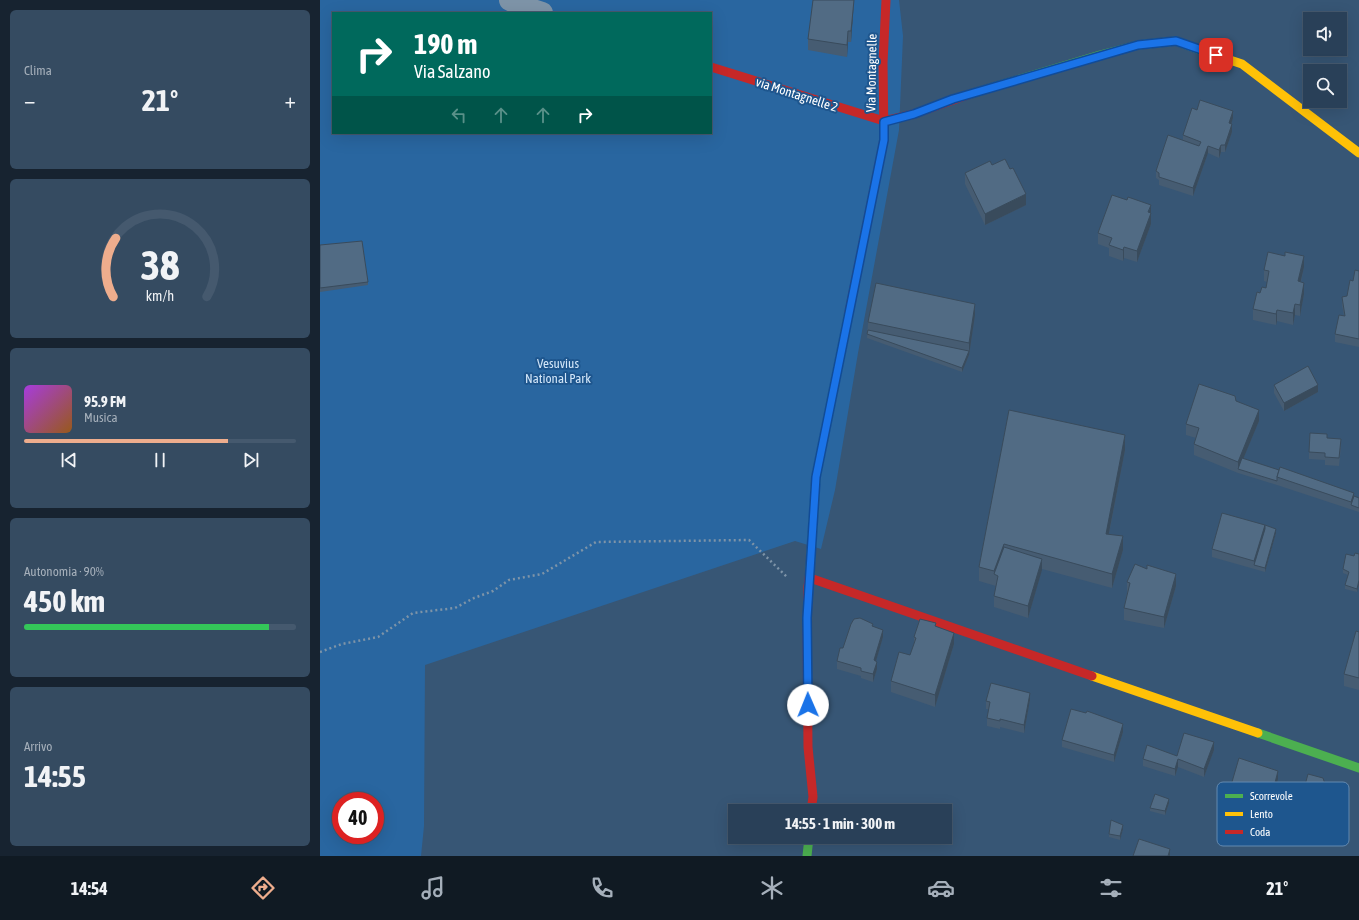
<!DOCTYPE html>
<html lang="it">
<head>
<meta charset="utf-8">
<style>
	:root { --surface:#294058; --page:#354b61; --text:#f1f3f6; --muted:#a5afba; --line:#45596e; --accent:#eead8d }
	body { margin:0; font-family:"Asap Condensed",sans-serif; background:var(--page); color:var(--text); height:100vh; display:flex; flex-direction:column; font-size:15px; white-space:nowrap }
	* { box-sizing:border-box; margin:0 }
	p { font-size:13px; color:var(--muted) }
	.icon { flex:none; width:22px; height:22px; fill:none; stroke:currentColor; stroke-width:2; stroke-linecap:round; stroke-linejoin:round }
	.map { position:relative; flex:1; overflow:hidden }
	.details { display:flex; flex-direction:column; gap:10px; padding:10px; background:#172330; width:320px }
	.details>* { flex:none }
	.guide { position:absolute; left:12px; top:12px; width:380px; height:122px; border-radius:0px; box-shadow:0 4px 16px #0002,0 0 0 1px var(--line); background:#00695c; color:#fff; overflow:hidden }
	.fabs { position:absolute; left:983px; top:12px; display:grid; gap:8px }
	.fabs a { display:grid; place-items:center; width:44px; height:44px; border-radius:0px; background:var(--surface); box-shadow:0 4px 16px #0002,0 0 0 1px var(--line); font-size:20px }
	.speed { position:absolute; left:12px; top:792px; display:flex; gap:8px; font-size:20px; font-weight:700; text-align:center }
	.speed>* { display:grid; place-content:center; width:52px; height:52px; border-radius:50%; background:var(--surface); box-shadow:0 4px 16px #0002,0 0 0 1px var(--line); line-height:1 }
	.speed .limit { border:6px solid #d22; background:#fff; color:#111 }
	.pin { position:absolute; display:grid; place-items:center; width:34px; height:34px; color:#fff; margin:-17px; border-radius:8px; box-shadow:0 2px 6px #0006 }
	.me { position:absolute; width:44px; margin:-22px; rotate:359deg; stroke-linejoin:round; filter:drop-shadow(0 0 3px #0008) }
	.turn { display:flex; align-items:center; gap:14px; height:84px; padding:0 16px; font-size:18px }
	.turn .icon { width:52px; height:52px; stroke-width:2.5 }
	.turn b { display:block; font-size:28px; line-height:34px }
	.lanes { display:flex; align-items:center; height:38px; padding:0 16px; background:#0003; justify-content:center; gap:20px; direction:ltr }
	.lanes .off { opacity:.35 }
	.big { font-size:30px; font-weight:700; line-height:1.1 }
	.details .card { flex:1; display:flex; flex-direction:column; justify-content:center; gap:6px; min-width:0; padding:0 14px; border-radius:6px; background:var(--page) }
	.details .dial { align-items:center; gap:0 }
	.dial svg { height:104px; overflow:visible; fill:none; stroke:var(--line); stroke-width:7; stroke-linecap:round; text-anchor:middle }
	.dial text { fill:var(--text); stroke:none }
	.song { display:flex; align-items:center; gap:12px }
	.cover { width:48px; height:48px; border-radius:6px; background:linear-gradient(135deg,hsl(280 70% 55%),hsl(30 70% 35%)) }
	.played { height:4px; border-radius:2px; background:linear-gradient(90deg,var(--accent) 75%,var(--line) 75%) }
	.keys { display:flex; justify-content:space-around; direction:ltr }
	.heat { display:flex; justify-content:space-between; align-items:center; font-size:22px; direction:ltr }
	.charge { height:6px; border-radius:3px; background:linear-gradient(90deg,#34c759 90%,var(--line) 0) }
	.trip { position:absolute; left:408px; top:804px; width:224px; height:40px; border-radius:0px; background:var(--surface); box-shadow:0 4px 16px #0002,0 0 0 1px var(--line); font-weight:700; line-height:40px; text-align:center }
	.tab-bar { display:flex; height:64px; justify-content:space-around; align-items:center; background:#101a23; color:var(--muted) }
	.tab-bar .icon { width:28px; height:28px }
	.tab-bar .on { color:var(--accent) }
	.tab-bar b { font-size:18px; color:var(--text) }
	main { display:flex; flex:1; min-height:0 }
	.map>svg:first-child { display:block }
	.green { fill:#2966a0; fill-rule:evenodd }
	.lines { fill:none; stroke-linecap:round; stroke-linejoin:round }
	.path { stroke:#7e94a8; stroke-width:2.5; stroke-dasharray:2 3; stroke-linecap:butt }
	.street { stroke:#7e94a8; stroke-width:22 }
	.fast { stroke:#4caf50; stroke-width:9 }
	.slow { stroke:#ffc107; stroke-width:9 }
	.jam { stroke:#c62828; stroke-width:9 }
	.wall { fill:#465c72 }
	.shaded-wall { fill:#394b5c }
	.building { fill:#516b84; stroke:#394b5c }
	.route-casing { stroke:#114b97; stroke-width:10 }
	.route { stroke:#1a73e8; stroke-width:7 }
	.labels { text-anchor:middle; stroke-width:4; stroke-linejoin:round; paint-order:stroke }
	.street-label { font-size:13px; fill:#fff; stroke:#1e568e }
	.park-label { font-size:13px; fill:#d2e6f9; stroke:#1e568e }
	.key { fill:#1e568e; stroke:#6289b0; stroke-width:1 }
	.key-label { font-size:11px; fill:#fff }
</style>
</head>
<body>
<main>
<section class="details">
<div class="card"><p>Clima</p>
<div class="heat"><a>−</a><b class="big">21°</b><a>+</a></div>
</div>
<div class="card dial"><svg viewBox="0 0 100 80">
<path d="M14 69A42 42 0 1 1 86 69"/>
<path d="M14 69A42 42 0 0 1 16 24" stroke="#eead8d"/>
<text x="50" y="56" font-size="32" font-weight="700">38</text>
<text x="50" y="72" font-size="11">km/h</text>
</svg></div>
<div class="card">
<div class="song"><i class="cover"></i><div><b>95.9 FM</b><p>Musica</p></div></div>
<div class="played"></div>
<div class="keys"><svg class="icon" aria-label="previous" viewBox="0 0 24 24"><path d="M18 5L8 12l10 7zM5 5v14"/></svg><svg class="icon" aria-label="pause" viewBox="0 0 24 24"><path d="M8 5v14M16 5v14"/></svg><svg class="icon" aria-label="next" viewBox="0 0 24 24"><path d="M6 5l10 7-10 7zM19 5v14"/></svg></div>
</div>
<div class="card"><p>Autonomia · 90%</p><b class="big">450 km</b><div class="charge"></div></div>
<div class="card"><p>Arrivo</p><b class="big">14:55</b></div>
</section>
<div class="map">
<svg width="1039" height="856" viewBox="0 0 1039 856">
	<rect width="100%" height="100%" fill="#375675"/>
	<!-- green -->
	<path class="green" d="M0,0h579l4,36 -4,94 -41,223 -23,137 -14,59 -26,-8 -370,124 -1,161 -3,30h-101zM13,13h378v120h-378zM21,801h34v34h-34z"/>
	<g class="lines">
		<!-- path -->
		<polyline class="path" points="0,652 22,644 58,637 93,613 135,608 154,598 173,591 189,580 222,574 276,542 429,540 468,578"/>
		<!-- street -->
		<polyline class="street" points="190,0 204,7 222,13"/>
		<!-- fast -->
		<g class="fast">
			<polyline points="650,94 780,55 818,45 856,41 883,51"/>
			<polyline points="490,571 496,477 529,313"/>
			<polyline points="938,733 1039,768"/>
			<polyline points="487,856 489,837"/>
		</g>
		<!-- slow -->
		<g class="slow">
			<polyline points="883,51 922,64 1039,153"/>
			<polyline points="772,676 938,733"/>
		</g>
		<!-- jam -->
		<g class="jam">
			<polyline points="391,67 564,121 594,114 650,94"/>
			<polyline points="529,313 564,140 563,63 566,0"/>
			<polyline points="490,571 488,587 487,634 488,747 493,797 491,811"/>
			<polyline points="490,578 772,676"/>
		</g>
	</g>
	<!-- wall -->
	<g class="wall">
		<polygon points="534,0 531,42 528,42 527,57 488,50 488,39"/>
		<polygon points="877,110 913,118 911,124 912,132 905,152 901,152 899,158 888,153 873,196 839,185 839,180 836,178 836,171 863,140 863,135"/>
		<polygon points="672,165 690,169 706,205 665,225 645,184 645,173"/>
		<polygon points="831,216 831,224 817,262 804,258 803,261 789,256 789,248 778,244 778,233"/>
		<polygon points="0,245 48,282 48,285 0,292"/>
		<polygon points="984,267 981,282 984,294 980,316 975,315 973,325 957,321 956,325 933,320 933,309 940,293 946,288 947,282 944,281 944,270"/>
		<polygon points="1039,271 1039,347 1015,342 1015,334 1024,316 1022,305 1022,297 1027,296 1033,281"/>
		<polygon points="655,315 649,355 642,372 547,338 548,322"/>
		<polygon points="954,385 998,392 964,411 954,393"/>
		<polygon points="916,401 939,421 923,459 1039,498 1039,512 957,485 918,473 874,455 874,444 876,438 866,435 866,424"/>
		<polygon points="689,410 805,450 789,534 803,550 792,588 722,569 708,618 674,607 674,596 676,586 659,581 659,567"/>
		<polygon points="1007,438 1021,447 1019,466 1005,465 1005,460 989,459 989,452"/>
		<polygon points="956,533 945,572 892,557 892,549"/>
		<polygon points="1039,554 1039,584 1037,592 1025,589 1025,585 1028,575 1023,573 1023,569 1034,556"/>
		<polygon points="807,582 856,586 844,628 804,620 804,608 807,593"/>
		<polygon points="553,626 563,637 556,661 557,669 553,682 541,678 541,676 517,669 517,661 523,648"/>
		<polygon points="616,626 634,644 615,707 571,692 571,681 590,655 594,644 594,637"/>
		<polygon points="1039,632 1039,690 1024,686 1024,674"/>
		<polygon points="710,700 704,733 680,727 680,729 667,726 667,718 669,709 666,709 666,701"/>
		<polygon points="803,732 794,762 742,747 742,740"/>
		<polygon points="894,750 884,777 858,767 855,776 823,766 823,759 857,756"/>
		<polygon points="958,779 948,818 907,806 907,799"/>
		<polygon points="1005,784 1029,802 1016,845 975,833 975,822"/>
		<polygon points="849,803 845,815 830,811 830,808"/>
		<polygon points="803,829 800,840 789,837 789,834"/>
	</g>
	<!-- shaded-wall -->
	<g class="shaded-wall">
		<polygon points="534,0 531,42 531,31"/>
		<polygon points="528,31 528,42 527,57 527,45"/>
		<polygon points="913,111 913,118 909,131 909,123"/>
		<polygon points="912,124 912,132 905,152 905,145"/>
		<polygon points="901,145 901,152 899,158 899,150"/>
		<polygon points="888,146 888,153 873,196 873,188"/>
		<polygon points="706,194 706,205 665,225 665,214"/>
		<polygon points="831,205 831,224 817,262 817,251"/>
		<polygon points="804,247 804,258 803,261 803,250"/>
		<polygon points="984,256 984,267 978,293 978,281"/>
		<polygon points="984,283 984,294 980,316 980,305"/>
		<polygon points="655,304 655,315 649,355 642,372 642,368 649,351 649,343"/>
		<polygon points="975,304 975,315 973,325 973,313"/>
		<polygon points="957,310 957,321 956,325 956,314"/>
		<polygon points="998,385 998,392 964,411 964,403"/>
		<polygon points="939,410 939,421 919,469 918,469 918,462"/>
		<polygon points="805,435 805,450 786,548 786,534"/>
		<polygon points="1034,493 1034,500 1031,505 1031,502"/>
		<polygon points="945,525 945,533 934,565 934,561"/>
		<polygon points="956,529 956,533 945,572 945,568"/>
		<polygon points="803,536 803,550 792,588 792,574"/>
		<polygon points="684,544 684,559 674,574 674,571"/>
		<polygon points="722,559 722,570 708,618 708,606"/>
		<polygon points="856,574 856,586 844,628 844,617"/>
		<polygon points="1039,580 1039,584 1037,592 1037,589"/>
		<polygon points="563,630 563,637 554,668 554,660"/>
		<polygon points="634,633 634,644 615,707 615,695"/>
		<polygon points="557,662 557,669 553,682 553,674"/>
		<polygon points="710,693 710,700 704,733 704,725"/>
		<polygon points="803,724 803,732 794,762 794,755"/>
		<polygon points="894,742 894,750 884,777 884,769"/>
		<polygon points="858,759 858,767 855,776 855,769"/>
		<polygon points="958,771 958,779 948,818 948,810"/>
		<polygon points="1029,791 1029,802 1016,845 1016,834"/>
		<polygon points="849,799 849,803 845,815 845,811"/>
		<polygon points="803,825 803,829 800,840 800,836"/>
		<polygon points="850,849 850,856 848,856"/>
	</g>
	<!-- building -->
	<g class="building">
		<polygon points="493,0 534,0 531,31 528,31 527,45 488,39"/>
		<polygon points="880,100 913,111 909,123 912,124 905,145 901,145 899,150 888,146 873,188 839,177 839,173 836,171 848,135 879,146 881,142 863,135 872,108 877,110"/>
		<polygon points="685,159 690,169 693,168 706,194 665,214 645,173 670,161 672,165"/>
		<polygon points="792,195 807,200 808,197 831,205 828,212 831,213 817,251 804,247 803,250 789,245 792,238 778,233"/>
		<polygon points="42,241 48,282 0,288 0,245"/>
		<polygon points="948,252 965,256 965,252 984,256 978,281 984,283 980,305 975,304 973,313 957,310 956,314 933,309 937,292 940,293 942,287 946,288 949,271 944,270"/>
		<polygon points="1035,270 1039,271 1039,339 1015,334 1019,315 1025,316 1022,297 1027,296 1030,280 1033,281"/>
		<polygon points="556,283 655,304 649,343 548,322"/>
		<polygon points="548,330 649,351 642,368 547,334"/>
		<polygon points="988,366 998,385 964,403 954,385"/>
		<polygon points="879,384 915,396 916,401 939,410 918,462 874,444 879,428 866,424"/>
		<polygon points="689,410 805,435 786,534 803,536 792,574 684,544 674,571 659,567"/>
		<polygon points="990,433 1007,434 1007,438 1021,439 1019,458 1005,457 1005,453 989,452"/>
		<polygon points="922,458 959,470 957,477 957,481 918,469"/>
		<polygon points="960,467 1034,493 1031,502 957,477"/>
		<polygon points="1034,496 1039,498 1039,508 1031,505"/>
		<polygon points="902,513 945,525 934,561 892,549"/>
		<polygon points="945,525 956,529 945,568 934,565 945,529"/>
		<polygon points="684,547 722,559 708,606 674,596 678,576 674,574"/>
		<polygon points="1035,553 1039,554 1039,580 1037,589 1025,585 1029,572 1023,569 1026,554 1034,556"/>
		<polygon points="815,564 827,569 827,565 856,574 844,617 804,608 810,583 807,582"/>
		<polygon points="540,618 553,624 552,626 563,630 554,660 557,662 553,674 541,671 541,668 517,661 520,648 523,648 531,624 534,619"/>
		<polygon points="600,619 616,623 615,626 634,633 615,695 571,681 579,652 590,655 596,638 594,637"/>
		<polygon points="1036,631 1039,632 1039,678 1024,674"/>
		<polygon points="671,683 710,693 704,725 680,719 680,721 667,718 670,702 666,701"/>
		<polygon points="751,709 766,713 767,711 803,724 794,755 742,740"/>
		<polygon points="864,733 894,742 884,769 858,759 855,769 823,759 827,745 857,756"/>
		<polygon points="919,758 958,771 948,810 907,799"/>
		<polygon points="988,774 1003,778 1005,784 1029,791 1016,834 975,822"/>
		<polygon points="835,794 849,799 845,811 830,808"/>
		<polygon points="791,820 803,825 800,836 789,834"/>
		<polygon points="819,839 850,849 848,856 813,856"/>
	</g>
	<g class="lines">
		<defs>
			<polyline id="route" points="488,705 487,618 496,477 564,140 564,122 594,114 633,99 818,45 856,41 896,55"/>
		</defs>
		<!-- route casing -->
		<use href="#route" class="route-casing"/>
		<!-- route -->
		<use href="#route" class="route"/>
	</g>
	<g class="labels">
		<!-- street labels -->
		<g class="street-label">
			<text transform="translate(551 73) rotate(-89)" y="5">Via Montagnelle</text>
			<text transform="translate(477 94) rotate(18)" y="5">via Montagnelle 2</text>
		</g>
		<!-- park labels -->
		<g class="park-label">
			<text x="238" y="368">Vesuvius<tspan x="238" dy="15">National Park</tspan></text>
		</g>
	</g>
	<!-- legend -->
	<rect x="897" y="782" width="132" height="64" rx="6" class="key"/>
	<rect x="905" y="794" width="18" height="4" fill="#4caf50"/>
	<rect x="905" y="812" width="18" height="4" fill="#ffc107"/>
	<rect x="905" y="830" width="18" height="4" fill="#c62828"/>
	<g class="key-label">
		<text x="930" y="800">Scorrevole</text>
		<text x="930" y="818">Lento</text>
		<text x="930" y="836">Coda</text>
	</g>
</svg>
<div class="fabs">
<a><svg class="icon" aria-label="sound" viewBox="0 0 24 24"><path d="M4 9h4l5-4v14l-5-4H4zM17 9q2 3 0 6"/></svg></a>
<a><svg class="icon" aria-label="search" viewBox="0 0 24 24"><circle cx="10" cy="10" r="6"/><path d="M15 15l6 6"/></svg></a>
</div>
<div class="speed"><div class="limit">40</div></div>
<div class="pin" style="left:896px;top:55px;background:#d93025"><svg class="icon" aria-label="arrive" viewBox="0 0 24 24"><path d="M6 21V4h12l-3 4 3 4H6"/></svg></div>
<svg class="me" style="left:488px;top:705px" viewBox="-20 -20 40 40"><circle r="19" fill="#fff"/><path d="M0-13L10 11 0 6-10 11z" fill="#1a73e8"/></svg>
<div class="trip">14:55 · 1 min · 300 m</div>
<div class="guide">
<div class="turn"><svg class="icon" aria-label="right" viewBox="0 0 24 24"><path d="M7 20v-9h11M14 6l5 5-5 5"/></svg><div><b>190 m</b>Via Salzano</div></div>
<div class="lanes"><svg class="icon off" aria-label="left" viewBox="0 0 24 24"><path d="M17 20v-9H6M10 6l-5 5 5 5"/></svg><svg class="icon off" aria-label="ahead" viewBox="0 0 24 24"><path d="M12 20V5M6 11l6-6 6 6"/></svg><svg class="icon off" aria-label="ahead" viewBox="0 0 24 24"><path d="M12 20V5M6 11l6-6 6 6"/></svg><svg class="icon" aria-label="right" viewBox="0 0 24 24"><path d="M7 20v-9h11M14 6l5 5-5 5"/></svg></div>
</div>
</div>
</main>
<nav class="tab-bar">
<b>14:54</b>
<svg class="icon on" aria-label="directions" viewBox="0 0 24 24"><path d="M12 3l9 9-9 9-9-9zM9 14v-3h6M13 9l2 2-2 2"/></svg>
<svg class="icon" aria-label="music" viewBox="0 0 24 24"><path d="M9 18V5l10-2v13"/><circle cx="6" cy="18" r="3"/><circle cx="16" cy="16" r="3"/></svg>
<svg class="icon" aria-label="phone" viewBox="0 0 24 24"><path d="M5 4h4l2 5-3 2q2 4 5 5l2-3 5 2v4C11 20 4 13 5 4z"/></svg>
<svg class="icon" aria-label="climate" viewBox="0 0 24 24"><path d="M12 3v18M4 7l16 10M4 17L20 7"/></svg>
<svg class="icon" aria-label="car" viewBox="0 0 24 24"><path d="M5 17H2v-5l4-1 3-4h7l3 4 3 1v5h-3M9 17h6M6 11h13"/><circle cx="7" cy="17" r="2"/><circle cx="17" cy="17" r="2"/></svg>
<svg class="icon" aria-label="filters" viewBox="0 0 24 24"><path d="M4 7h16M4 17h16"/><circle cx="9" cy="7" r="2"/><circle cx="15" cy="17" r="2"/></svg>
<b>21°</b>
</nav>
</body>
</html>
